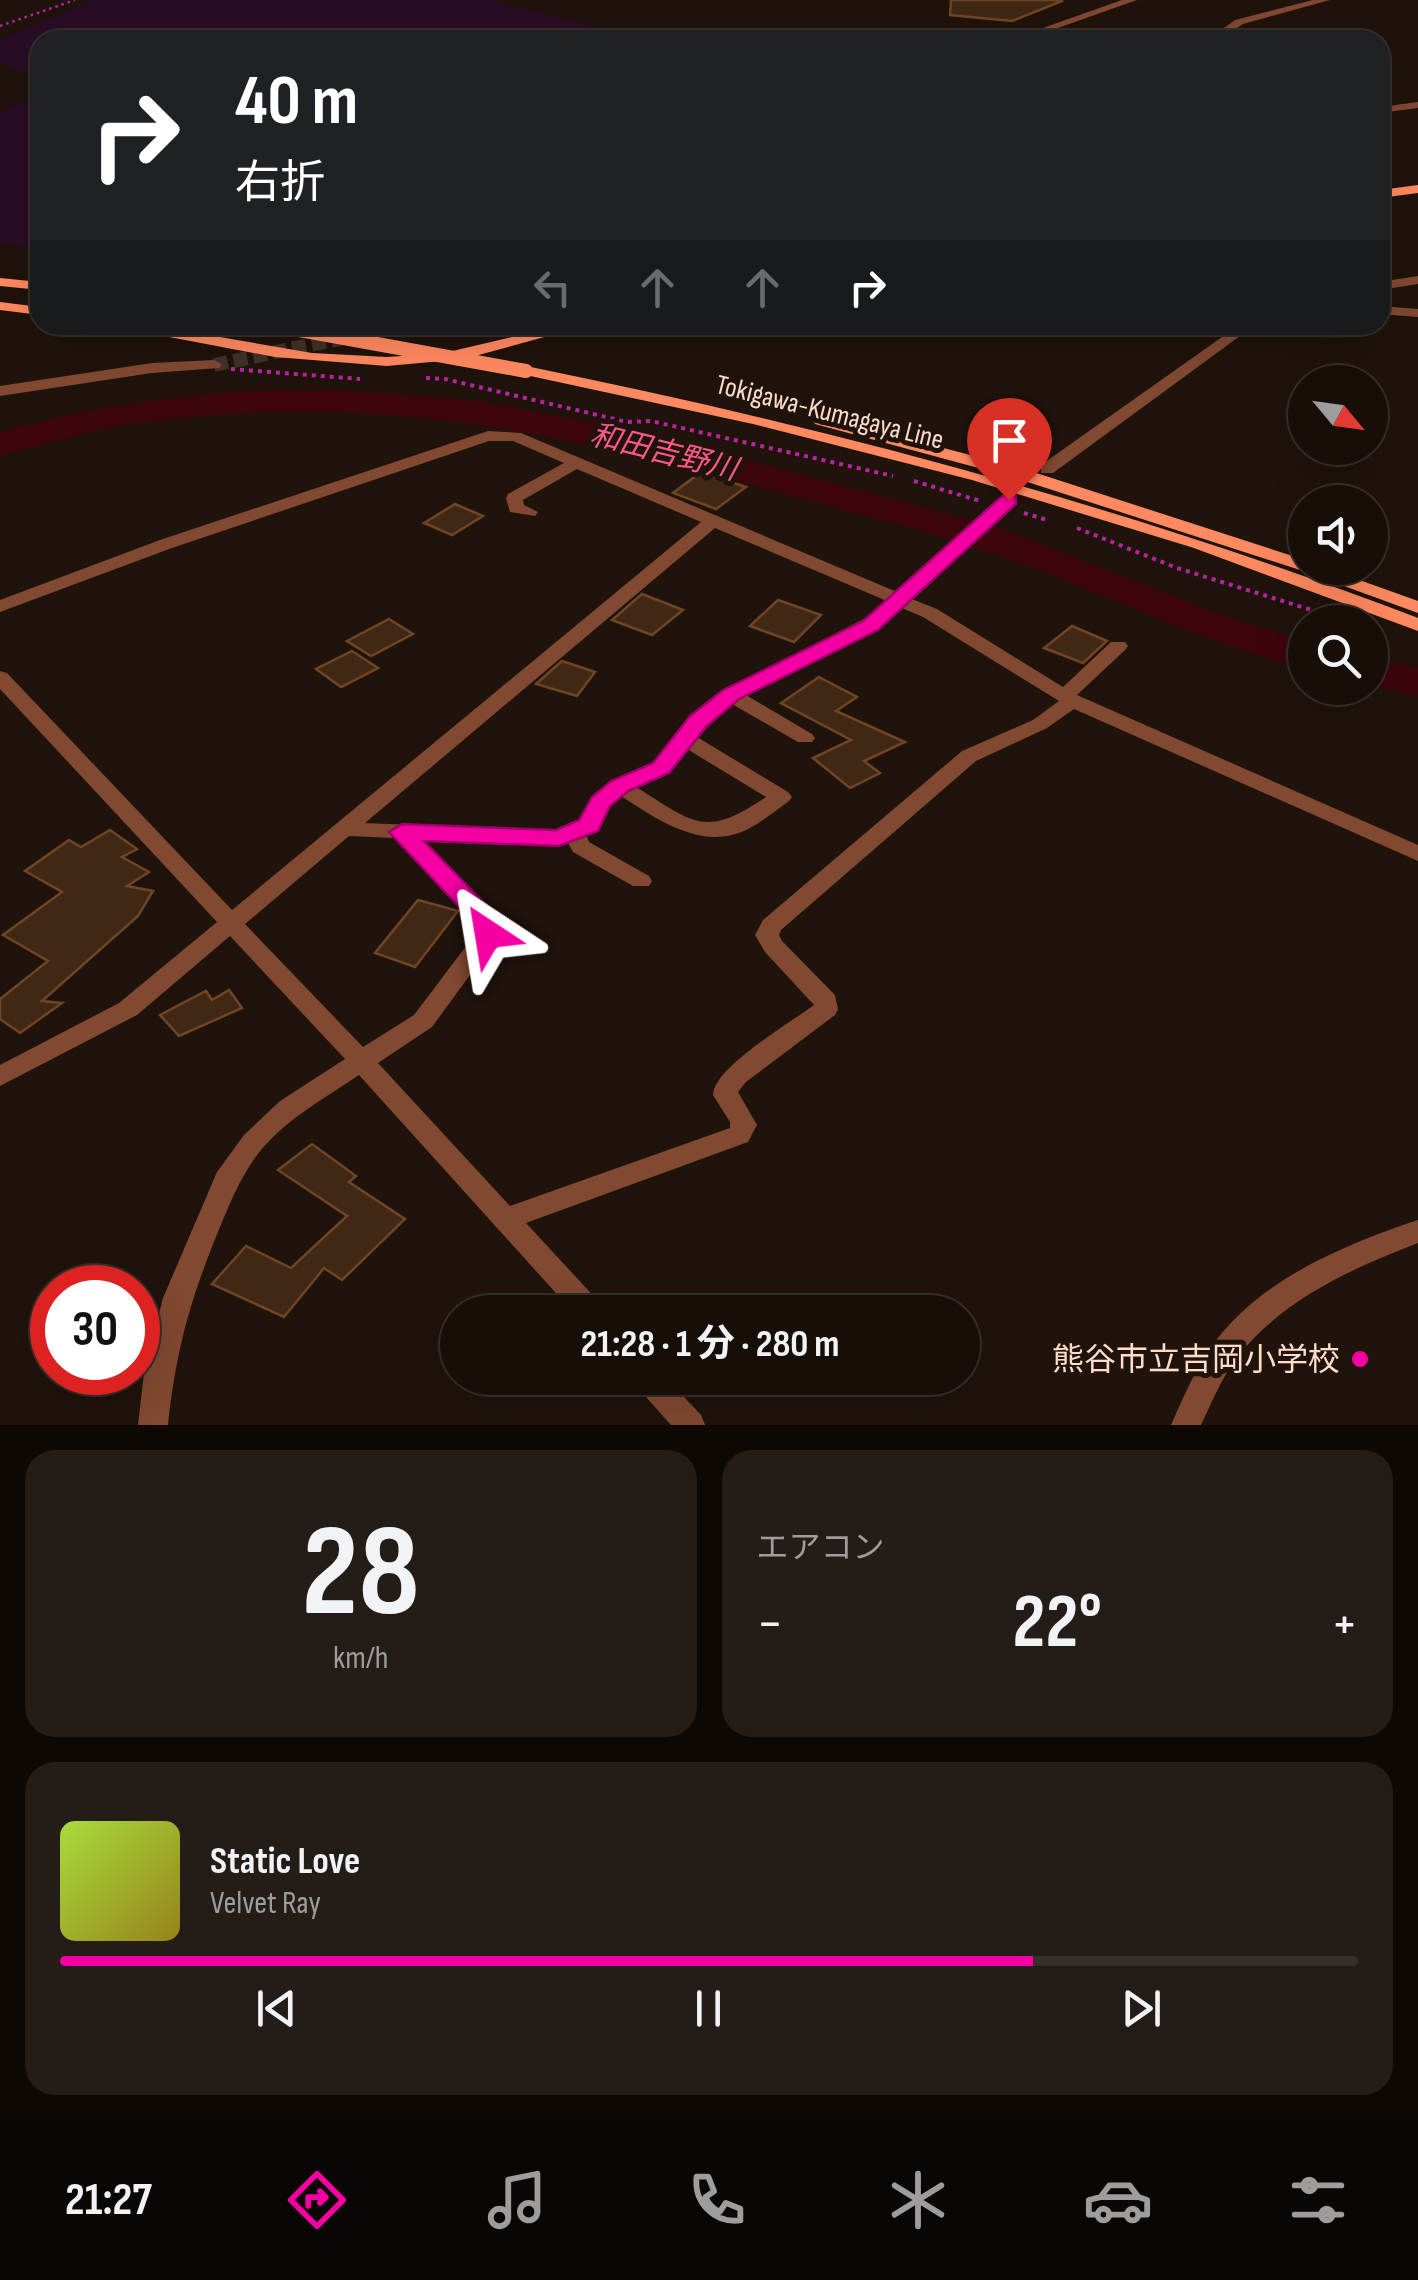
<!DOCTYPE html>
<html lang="ja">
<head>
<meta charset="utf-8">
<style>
	:root { --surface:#170e08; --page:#241c16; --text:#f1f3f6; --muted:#9e9c9c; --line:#362e29; --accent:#f400a3 }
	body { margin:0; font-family:"Sofia Sans Condensed","Noto Sans JP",sans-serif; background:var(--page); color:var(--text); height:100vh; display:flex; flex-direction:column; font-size:38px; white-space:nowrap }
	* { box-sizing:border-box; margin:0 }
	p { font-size:32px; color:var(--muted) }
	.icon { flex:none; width:55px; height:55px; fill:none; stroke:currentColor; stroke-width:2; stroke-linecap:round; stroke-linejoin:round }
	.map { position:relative; height:1425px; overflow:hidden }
	.details { display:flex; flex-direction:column; gap:25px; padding:25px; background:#0d0804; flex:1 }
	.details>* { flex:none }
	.guide { position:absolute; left:30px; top:30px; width:1360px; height:305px; border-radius:30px; box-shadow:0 10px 40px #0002,0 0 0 2px var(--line); background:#202124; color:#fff; overflow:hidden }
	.needle { width:65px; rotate:119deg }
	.fabs { position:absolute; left:1288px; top:365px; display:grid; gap:20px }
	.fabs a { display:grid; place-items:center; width:100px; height:100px; border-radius:50%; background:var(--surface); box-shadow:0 10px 40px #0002,0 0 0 2px var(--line); font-size:50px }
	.speed { position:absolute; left:30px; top:1265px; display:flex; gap:20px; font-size:50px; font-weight:700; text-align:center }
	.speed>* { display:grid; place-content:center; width:130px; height:130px; border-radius:50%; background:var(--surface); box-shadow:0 10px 40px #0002,0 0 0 2px var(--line); line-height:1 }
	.speed .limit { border:15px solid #d22; background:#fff; color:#111 }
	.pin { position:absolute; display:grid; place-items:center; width:85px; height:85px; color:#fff; margin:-102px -42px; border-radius:50% 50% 50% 0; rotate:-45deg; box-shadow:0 0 10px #0007 }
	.pin .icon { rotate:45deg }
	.me { position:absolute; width:110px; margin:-55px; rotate:327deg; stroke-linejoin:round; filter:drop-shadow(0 0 8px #0008) }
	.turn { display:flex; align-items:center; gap:35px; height:210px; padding:0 40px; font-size:45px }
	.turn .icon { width:130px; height:130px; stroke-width:2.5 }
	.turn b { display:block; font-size:70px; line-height:85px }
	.lanes { display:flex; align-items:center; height:95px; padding:0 40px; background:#0003; justify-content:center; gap:50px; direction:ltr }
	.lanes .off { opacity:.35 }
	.big { font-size:75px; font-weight:700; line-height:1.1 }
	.details .tile { flex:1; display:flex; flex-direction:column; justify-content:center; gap:15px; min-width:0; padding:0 35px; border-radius:30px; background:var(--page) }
	.details .dial { align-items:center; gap:0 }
	.dial b { font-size:130px; line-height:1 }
	.song { display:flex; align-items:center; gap:30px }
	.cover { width:120px; height:120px; border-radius:15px; background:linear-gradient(135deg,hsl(80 70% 55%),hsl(50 70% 35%)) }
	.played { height:10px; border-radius:5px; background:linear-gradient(90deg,var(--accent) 75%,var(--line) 75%) }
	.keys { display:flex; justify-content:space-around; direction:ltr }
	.heat { display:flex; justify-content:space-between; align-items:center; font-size:55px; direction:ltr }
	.details .tiles { flex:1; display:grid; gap:25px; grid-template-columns:1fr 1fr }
	.tile:last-child { grid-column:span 2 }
	.trip { position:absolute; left:440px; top:1295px; width:540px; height:100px; border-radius:50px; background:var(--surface); box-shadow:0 10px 40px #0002,0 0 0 2px var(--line); font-weight:700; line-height:100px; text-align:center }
	.dock { display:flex; height:160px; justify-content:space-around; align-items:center; background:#090603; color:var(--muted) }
	.dock .icon { width:70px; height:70px }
	.dock .current { color:var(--accent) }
	.dock b { font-size:45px; color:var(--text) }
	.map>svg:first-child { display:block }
	.green { fill:#290d24 }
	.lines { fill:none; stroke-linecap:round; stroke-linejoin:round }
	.river { fill:#3d050d; fill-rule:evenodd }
	.building { fill:#412815; stroke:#6f4526; stroke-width:2.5 }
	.minor-tunnel { stroke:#413128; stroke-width:14; stroke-dasharray:14 6; stroke-linecap:butt }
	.path-far1 { stroke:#b7259e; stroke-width:2.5; stroke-dasharray:2.5 4; stroke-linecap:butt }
	.path { stroke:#b7259e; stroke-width:4; stroke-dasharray:4 5; stroke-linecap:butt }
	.minor { fill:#814832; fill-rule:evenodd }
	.tertiary { fill:#814832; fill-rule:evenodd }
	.secondary { fill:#ff8960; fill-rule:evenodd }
	.secondary-bridge { stroke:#ff8960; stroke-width:14 }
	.route { fill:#f400a3; stroke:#9f006a; stroke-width:2.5 }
	.poi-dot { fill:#f400a3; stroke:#1f130b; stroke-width:4 }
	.labels { text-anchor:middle; stroke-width:10; stroke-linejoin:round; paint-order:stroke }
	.street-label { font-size:28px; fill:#ffdcc9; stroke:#1f130b }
	.water-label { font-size:30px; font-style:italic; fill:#ff578a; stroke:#1f130b }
	.near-poi-label { font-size:32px; fill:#ffdcc9; stroke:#1f130b; text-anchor:end }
</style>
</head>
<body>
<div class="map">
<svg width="1418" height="1425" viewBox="0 0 1418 1425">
	<rect width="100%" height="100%" fill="#1f130b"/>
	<!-- green -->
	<g class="green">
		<polygon points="93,0 490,0 649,40 40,40 40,82 0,63 0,39"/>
		<polygon points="40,94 40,251 0,243 0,112"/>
	</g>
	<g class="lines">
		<!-- river -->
		<g class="river">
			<path d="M268,390h70l137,10 161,30 361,97 223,87 85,27v28c-106,-27 -202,-77 -305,-113 -74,-26 -150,-44 -226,-65 -222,-61 -409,-100 -642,-67 -45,7 -88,21 -132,32v-24c89,-25 176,-37 268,-42z"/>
			<polygon points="1370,657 1418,668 1418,696 1370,685"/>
		</g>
	</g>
	<!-- building -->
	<g class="building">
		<polygon points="951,0 1061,0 1062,1 1012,21 950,15"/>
		<polygon points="701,472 746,487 716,509 673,493"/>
		<polygon points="455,504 483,516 452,535 424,523"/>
		<polygon points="642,594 683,610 652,635 612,620"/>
		<polygon points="778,600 821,615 794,642 750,626"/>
		<polygon points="389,619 413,634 371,656 347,641"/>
		<polygon points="1072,626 1107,641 1083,663 1044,648"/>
		<polygon points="352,651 378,668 341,687 316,669"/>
		<polygon points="562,661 595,672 577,696 536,684"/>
		<polygon points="819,677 857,697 836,711 905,742 864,761 880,773 850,788 813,758 851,740 781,703"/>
		<polygon points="110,830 137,849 122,857 149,872 127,886 153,891 138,916 42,1001 62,1003 20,1033 0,1019 0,999 48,961 3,935 62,892 25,871 69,840 81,847"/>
		<polygon points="418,900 458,911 415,967 375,953"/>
		<polygon points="229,990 242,1008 179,1036 160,1015 206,991 212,1000"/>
		<polygon points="312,1144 356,1176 349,1182 405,1219 342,1280 324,1268 284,1317 212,1284 246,1246 291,1268 347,1216 278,1170"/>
	</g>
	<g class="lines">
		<!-- minor-tunnel -->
		<polyline class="minor-tunnel" points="214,365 406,325"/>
		<!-- path-far1 -->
		<polyline class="path-far1" points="0,26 75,0"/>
		<!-- path -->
		<g class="path">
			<polyline points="231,369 360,379"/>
			<polyline points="426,378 445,379 627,422 651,421 893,476"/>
			<polyline points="914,481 980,501"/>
			<polyline points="1024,513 1047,520"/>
			<polyline points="1077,528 1177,568 1350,622"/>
		</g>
		<!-- minor -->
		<g class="minor">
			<polygon points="1122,0 1137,0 1024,40 1009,40"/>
			<polygon points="1313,0 1330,0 1243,24 1219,40 1207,40 1235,20"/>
			<polygon points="1418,102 1418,108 1380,113 1380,107"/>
			<polygon points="1418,276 1418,284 1380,290 1380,282"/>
			<polygon points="1380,306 1418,309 1418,317 1380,314"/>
			<polygon points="1239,325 1255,325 1053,473 1041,473 1041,465"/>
			<polygon points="214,360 222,365 219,368 152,373 0,396 0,386 152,363"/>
			<path d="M488,431l33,2 376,159 106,-96h12v8l-103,95 25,10 126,78 48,-45h14l3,4 -3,4 -48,45 341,150v16l-344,-152 -27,19 -71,33 -195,169 -2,5 3,6 53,54 3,14 -3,6 -89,67 -8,10 19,33 -9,17 -222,81 74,80 4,9h-31l-214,-237c-34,23 -71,43 -98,75 -20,25 -31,53 -43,82 -28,68 -42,119 -50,193h-30l6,-52 19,-75 54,-126 27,-37 36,-34 65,-42 -115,-123 -93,79 -137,71v-21l119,-62 98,-81 -217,-233v-18l7,2 225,237 469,-388 -124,-53 -54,31 1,5 14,7 -3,4 -25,-4 -4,-14 2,-4 56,-31 -51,-22h-24l-317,107 -172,64v-12l160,-60zM715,528l172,73 -14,13 -149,77 -32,26 -38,46 -41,18 -21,16 -12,24 -23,10 -192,-8zM902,608l21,9 136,84 -26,19 -71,31 -199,169 -8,15 10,17 49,53c-24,18 -100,62 -101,90l17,27v6l-220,78 -132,-143 54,-36 68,-93 -4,-18 -76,-77 139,6 9,-2 5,9 60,34h16l3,-5 -3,-5 -60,-34 -3,-7 11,-4 12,-25 12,-10c37,24 82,56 127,33 14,-7 27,-18 40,-27l4,-5 -4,-5 -91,-55 35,-33 66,38h14l3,-4 -3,-4 -66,-39 141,-73zM687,749l79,48c-61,42 -72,26 -130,-10l32,-14zM349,836l45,2 82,86v9l-62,82 -51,32 -118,-123z"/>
			<polygon points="632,1378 666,1378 701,1415 705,1425 671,1425 637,1387"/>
		</g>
		<!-- tertiary -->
		<path class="tertiary" d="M1418,1220v23c-68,26 -141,59 -185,120 -13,19 -22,41 -32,62h-30c11,-25 23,-53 39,-76 46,-68 133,-104 208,-129z"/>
		<!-- secondary -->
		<g class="secondary">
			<polygon points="1418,185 1418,193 1380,198 1380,190"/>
			<polygon points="0,278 40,282 40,290 0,286"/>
			<polygon points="0,302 40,307 40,315 0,310"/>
			<polygon points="120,325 150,325 312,353 387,357 444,353 564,325 588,325 464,359 387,366 275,357 127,329"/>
			<path d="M526,366c305,62 602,141 892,252v13l-224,-83 -222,-68 -219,-56 -232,-50v-6z"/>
			<polygon points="821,416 1024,469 1305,560 1305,568 1326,568 1418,601 1418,613 1303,571 1012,477 815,424 813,421"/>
		</g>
		<!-- secondary-bridge -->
		<polyline class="secondary-bridge" points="283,327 526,371"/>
	</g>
	<!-- route -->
	<polygon class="route" points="1009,494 1016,496 1016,504 878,630 739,699 707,726 669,773 628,791 610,806 598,831 559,846 424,841 497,916 501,922 497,941 478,941 475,924 389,832 402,824 556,830 579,820 592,797 611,781 653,763 690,716 723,690 863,621 1002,496"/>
	<!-- markers -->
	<circle class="poi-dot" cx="1360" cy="1359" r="10"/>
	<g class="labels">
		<!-- street labels -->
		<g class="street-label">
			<text transform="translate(830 411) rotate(14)" y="10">Tokigawa-Kumagaya Line</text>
		</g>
		<!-- water labels -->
		<g class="water-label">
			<text transform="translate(664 452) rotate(14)" y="10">和田吉野川</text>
		</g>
		<!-- near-poi labels -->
		<g class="near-poi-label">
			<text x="1340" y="1370">熊谷市立吉岡小学校</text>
		</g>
	</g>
</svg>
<div class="fabs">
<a><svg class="needle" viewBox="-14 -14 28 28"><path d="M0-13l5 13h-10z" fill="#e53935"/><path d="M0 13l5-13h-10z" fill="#9e9c9c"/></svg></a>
<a><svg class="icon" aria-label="sound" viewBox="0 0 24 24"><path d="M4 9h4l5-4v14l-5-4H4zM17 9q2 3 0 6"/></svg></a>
<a><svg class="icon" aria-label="search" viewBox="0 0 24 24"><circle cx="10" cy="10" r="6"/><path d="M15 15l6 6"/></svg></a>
</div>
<div class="speed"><div class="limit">30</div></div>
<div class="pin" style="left:1009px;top:500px;background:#d93025"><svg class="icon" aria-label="arrive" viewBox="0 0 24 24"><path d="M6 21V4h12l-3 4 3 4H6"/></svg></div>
<svg class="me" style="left:488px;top:934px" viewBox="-20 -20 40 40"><path d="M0-17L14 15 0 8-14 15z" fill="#f400a3" stroke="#fff" stroke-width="4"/></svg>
<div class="trip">21:28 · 1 分 · 280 m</div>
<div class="guide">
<div class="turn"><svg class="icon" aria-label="right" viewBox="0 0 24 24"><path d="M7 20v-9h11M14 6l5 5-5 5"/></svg><div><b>40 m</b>右折</div></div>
<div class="lanes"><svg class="icon off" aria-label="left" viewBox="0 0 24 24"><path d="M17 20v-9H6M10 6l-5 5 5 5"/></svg><svg class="icon off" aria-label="ahead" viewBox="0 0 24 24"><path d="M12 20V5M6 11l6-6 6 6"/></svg><svg class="icon off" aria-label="ahead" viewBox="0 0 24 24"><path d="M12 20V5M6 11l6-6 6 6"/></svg><svg class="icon" aria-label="right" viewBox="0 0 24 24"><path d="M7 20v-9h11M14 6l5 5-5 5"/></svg></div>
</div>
</div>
<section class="details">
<div class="tiles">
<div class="tile dial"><b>28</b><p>km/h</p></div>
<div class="tile"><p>エアコン</p>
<div class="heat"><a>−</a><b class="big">22°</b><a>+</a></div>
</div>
<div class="tile">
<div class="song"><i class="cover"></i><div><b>Static Love</b><p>Velvet Ray</p></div></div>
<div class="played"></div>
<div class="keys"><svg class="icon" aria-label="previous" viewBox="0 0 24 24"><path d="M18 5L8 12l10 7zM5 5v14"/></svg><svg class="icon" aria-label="pause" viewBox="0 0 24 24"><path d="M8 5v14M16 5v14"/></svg><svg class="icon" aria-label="next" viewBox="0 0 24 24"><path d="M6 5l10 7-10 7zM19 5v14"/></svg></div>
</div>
</div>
</section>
<nav class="dock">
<b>21:27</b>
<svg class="icon current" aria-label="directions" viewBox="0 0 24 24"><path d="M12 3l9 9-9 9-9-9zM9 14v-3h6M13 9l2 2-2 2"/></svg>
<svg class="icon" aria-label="music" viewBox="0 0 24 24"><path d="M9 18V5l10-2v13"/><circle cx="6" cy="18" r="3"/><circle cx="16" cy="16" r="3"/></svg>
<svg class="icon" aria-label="phone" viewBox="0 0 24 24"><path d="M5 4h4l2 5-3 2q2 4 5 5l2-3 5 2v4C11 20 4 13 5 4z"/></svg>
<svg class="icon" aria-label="climate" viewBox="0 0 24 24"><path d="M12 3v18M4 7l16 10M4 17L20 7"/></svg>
<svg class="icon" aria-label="car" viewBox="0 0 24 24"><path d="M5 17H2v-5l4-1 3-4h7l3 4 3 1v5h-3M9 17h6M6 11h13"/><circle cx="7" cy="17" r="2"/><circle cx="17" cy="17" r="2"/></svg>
<svg class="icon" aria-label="filters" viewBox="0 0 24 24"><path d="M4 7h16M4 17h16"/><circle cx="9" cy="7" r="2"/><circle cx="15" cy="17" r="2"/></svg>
</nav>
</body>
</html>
